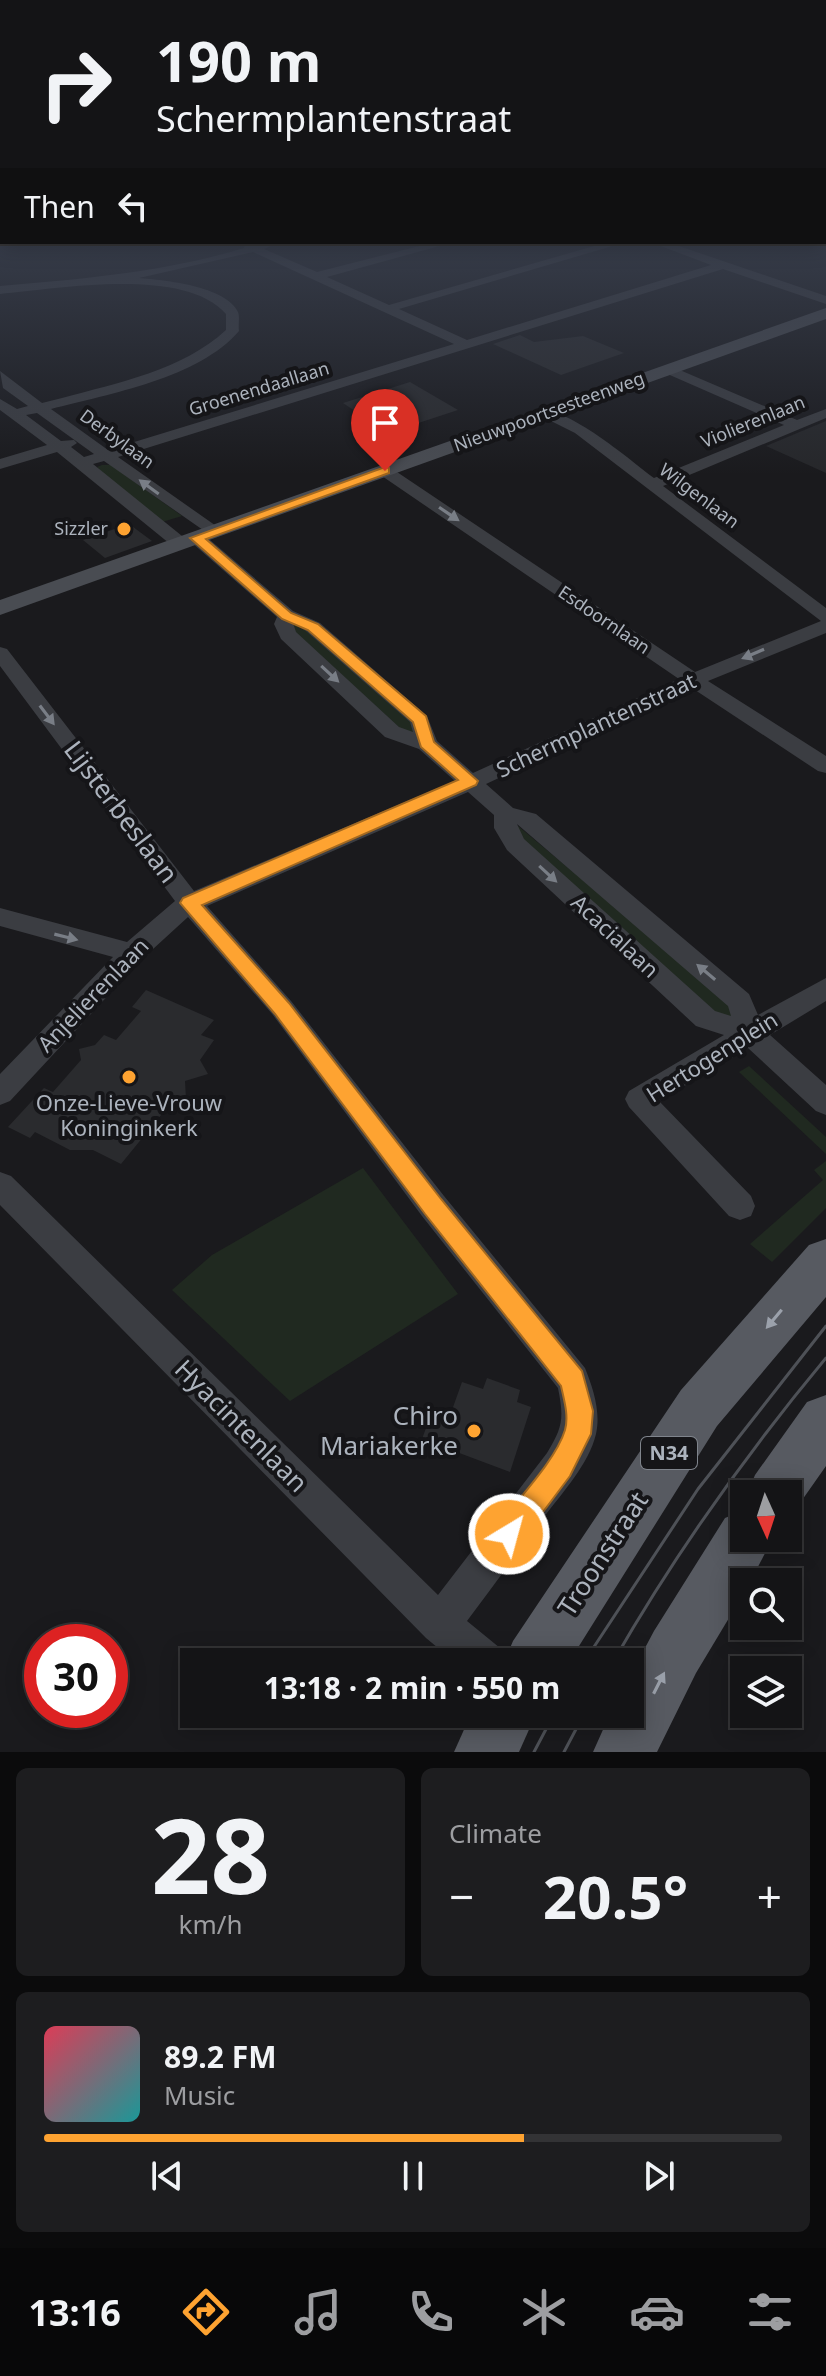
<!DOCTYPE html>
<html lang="en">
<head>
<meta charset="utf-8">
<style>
	:root { --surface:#141416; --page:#1d1d1f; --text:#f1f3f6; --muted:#9d9ea1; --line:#333335; --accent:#fea331 }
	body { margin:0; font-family:"Noto Sans",sans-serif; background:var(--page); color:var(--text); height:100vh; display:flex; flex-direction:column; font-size:30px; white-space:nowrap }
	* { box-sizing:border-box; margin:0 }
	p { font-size:26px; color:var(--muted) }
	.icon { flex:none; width:44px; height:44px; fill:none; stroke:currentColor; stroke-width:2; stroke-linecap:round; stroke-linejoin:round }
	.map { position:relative; height:1752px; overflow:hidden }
	.details { display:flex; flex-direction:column; gap:16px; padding:16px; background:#0b0b0c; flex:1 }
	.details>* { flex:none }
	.top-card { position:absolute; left:0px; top:0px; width:826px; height:244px; box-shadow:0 4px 20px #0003,0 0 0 2px var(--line); background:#141416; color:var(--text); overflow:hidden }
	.needle { width:52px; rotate:177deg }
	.controls { position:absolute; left:730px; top:1480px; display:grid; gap:16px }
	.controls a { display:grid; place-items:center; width:72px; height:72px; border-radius:0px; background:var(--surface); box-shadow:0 4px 20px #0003,0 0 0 2px var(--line); font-size:40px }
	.speed { position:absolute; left:24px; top:1624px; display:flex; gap:16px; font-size:40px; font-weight:700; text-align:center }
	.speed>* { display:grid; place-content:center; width:104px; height:104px; border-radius:50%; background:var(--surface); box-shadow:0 4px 20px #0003,0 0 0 2px var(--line); line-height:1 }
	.speed .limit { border:12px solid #d22; background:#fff; color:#111 }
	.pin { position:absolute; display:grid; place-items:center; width:68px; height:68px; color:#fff; margin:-82px -34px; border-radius:50% 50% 50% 0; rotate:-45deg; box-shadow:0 0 8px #0007 }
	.pin .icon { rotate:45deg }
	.me { position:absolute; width:88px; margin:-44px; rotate:37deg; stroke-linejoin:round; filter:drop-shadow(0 0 6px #0008) }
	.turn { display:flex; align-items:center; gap:28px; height:168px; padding:0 24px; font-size:36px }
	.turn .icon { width:104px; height:104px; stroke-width:2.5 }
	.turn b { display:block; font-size:56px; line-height:68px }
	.then { display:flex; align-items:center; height:76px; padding:0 24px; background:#0003; gap:16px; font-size:30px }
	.big { font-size:60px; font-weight:700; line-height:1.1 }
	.details .tile { flex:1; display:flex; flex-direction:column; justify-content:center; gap:12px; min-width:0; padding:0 28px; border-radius:12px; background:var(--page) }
	.details .dial { align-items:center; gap:0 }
	.dial b { font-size:104px; line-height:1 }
	.song { display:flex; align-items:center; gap:24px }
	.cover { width:96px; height:96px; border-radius:12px; background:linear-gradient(135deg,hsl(350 70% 55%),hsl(180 70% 35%)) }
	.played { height:8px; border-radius:4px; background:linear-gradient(90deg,var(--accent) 65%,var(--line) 65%) }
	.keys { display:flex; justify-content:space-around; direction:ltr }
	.heat { display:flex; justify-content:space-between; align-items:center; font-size:44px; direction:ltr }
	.details .tiles { flex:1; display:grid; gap:16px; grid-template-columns:1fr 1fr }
	.tile:last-child { grid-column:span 2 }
	.trip { position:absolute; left:180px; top:1648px; width:464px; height:80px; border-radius:0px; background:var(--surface); box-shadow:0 4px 20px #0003,0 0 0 2px var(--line); font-weight:700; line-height:80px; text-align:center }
	.menu { display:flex; height:128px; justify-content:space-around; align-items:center; background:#080809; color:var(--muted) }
	.menu .icon { width:56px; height:56px }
	.menu .current { color:var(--accent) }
	.menu b { font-size:36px; color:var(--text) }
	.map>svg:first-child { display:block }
	.built { fill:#26272a }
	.green { fill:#202920 }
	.building { fill:#2a2b2e }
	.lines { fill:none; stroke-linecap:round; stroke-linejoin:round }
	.minor { fill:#3b3d42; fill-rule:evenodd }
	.secondary { fill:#494c52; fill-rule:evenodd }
	.primary { fill:#575a61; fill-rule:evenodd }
	.tram { stroke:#4e5157; stroke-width:3 }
	.oneway { fill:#797e86 }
	.oneway2 { fill:#9ba1ab }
	.route { fill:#fea331; stroke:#a56a20; stroke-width:2 }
	.poi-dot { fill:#fea331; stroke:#151518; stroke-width:3 }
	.labels { text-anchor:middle; stroke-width:8; stroke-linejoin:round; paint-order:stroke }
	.far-street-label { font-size:18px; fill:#acb3bd; stroke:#151518 }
	.far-poi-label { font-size:18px; fill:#acb3bd; stroke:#151518; text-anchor:end }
	.shield { fill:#151518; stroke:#7f848c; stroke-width:2 }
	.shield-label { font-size:20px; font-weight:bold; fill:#acb3bd }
	.street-label { font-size:22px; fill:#acb3bd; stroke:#151518 }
	.poi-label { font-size:22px; fill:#acb3bd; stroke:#151518 }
	.near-street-label { font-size:26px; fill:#acb3bd; stroke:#151518 }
	.near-poi-label { font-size:26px; fill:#acb3bd; stroke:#151518; text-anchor:end }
</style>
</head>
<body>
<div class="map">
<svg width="826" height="1752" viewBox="0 0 826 1752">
	<rect width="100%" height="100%" fill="#1a1a1d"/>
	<!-- built -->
	<polygon class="built" points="826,421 826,473 766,446"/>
	<!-- green -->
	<g class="green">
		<polygon points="102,465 111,465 182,516 162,522 108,480 97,467"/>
		<polygon points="297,623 415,723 420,734 402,730 295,632 293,624"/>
		<polygon points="518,826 724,998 740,1019 716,1016 526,843 516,829"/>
		<polygon points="749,1066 826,1137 826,1154 739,1072"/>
		<polygon points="826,1161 826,1208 772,1262 750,1244 823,1180 814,1170"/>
		<polygon points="363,1168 458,1294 290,1401 172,1290 212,1255"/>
	</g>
	<!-- building -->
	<g class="building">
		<polygon points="520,335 534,342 583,336 624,353 561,375 493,344"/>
		<polygon points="410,382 458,410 388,433 343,403"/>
		<polygon points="129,524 152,541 105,558 83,540"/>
		<polygon points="146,990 214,1020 201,1035 214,1040 200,1060 208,1074 185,1081 186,1099 170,1104 121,1164 93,1150 70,1150 35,1132 30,1138 8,1127 44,1088 53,1092 81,1060 79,1049 95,1045 104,1035 116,1040 141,1011 132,1007"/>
		<polygon points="487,1378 520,1390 517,1402 531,1407 510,1472 422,1439 430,1417 447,1424 462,1382 483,1389"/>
	</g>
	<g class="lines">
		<!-- minor -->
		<g class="minor">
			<path d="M262,242h18l-16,7 53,23 118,-30h19l-127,35 62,28 219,-63h18l-227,67 68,31 244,-75 -61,-23h17l159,54v8l-103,-35 -605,188 101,71 2,4 -2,4 -6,1 -109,-76 -11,3 94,76 3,4 -9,5 -6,-1 -118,-96 -57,17v-10l47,-14 -47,-35v-11l17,10 11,-3 -25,-18 -3,-17 42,32 20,-5c55,-15 121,-28 164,-68v-16c-42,-48 -169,-25 -226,-20v-8c82,-7 165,-14 244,-38l1,-4zM253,252l201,92 -346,106 -57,-41c58,-15 148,-31 188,-78 -1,-6 1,-14 -1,-19 -12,-26 -74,-32 -99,-34zM37,413l57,41 -10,3 -13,-10 6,-4 -3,-3 -13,1 -35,-26z"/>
			<path d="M668,365l129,55 29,-11v9l-163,68 163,122v25l-118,48 118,75v17l-8,-2 -126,-83 -206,96 27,24 23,6 213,180 9,21 68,-37v23l-56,34 56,50v30l-10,-4 -68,-63 -89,53 92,95 4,10 -4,10 -11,4 -11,-4 -100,-109 -4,-8 4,-8 95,-56 -28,-9 -189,-176 -13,-22v-13l-26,-23 -261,114 84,95 153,195 141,172c8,20 16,44 11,66 -7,30 -34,59 -52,83 -26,35 -51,69 -77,104l33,27 6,14h-51l-29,-24 -426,-433v-33l11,4 427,419 109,-142c16,-26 17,-35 11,-65l-136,-172 -149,-201 -85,-98 -47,43 -131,141 -10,4v-31l113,-117 -113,-31v-18l127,34 48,-41 -175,-235v-19l7,2 187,242 261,-110 -36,-32 -34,-12 -104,-98 -7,-15 3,-7 -86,-75 -3,-4 3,-4h12l90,77 27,12 107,93 10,25 36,32 206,-94 -300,-205v-6h12l304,204 126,-51 -246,-188 -38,-19 2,-3c29,-5 91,49 115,67l130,-53 -121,-53 -2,-3zM293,623l13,8 104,91 3,10 -14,-5 -103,-95zM517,824l211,182 3,10 -16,-5 -191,-172z"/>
		</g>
		<!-- secondary -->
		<polygon class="secondary" points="826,308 826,319 0,615 0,600"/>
		<!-- primary -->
		<g class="primary">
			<polygon points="826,1239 826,1297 717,1426 569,1662 504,1662 513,1641 681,1390 809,1245"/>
			<polygon points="826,1395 826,1466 793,1513 788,1516 788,1494 747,1494 755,1475 807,1402"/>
			<polygon points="744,1510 744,1538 773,1538 750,1582 744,1582 744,1593 696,1673 657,1752 593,1752 610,1714 630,1714 630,1676 654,1631 725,1518"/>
			<polygon points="471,1714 536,1714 519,1752 454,1752"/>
		</g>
		<!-- tram -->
		<g class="tram">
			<polyline points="584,1662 698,1489 826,1326"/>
			<path d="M613,1662c62,-108 133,-208 213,-304"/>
			<polyline points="534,1752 554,1714"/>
			<polyline points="564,1752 584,1714"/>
		</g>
	</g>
	<!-- one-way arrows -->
	<defs><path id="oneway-solid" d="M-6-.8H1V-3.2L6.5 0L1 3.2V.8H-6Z" transform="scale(2)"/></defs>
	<g class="oneway">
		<use href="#oneway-solid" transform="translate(149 487) rotate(-144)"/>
		<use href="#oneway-solid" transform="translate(449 514) rotate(34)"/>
		<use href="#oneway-solid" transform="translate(753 654) rotate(157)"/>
		<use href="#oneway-solid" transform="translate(330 674) rotate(43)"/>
		<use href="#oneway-solid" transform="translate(47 715) rotate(53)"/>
		<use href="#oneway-solid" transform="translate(548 874) rotate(43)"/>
		<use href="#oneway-solid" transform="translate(66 937) rotate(14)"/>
		<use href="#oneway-solid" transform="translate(706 972) rotate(-140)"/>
	</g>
	<g class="oneway2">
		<use href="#oneway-solid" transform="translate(774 1319) rotate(130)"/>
		<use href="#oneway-solid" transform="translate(659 1683) rotate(-63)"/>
	</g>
	<!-- sky -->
	<linearGradient id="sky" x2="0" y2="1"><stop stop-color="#0e0e10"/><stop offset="0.48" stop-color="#383e4c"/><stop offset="1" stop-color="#383e4c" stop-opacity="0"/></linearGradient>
	<rect width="826" height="475" fill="url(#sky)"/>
	<!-- route -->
	<path class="route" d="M385,467l4,1v5l-183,66 85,74 27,11 108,92 8,26 44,39 -2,4 -274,120 87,98 152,196 141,172 11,40 -2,23 -21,42 -51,68 -10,4 -10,-4 -5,-10 5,-10c19,-25 57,-64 66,-94 4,-14 -1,-30 -4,-44l-136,-172 -150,-200 -95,-111 3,-5 275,-118 -37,-33 -8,-25 -105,-92 -26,-11 -92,-81z"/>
	<!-- markers -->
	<g class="poi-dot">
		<circle cx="124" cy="529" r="8"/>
		<circle cx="129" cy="1077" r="8"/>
		<circle cx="474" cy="1431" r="8"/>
	</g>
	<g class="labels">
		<!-- far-street labels -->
		<g class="far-street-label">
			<text transform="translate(259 389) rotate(-17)" y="6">Groenendaallaan</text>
			<text transform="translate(549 412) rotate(-20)" y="6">Nieuwpoortsesteenweg</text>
			<text transform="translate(753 422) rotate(-22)" y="6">Violierenlaan</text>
			<text transform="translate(117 439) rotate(36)" y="6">Derbylaan</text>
			<text transform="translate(699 496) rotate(37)" y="6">Wilgenlaan</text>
			<text transform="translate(604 620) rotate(34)" y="6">Esdoornlaan</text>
		</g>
		<!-- far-poi labels -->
		<g class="far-poi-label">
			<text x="108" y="535">Sizzler</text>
		</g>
		<!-- shield labels -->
		<rect class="shield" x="641" y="1437" width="56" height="32" rx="6"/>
		<g class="shield-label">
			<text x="669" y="1460">N34</text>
		</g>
		<!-- street labels -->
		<g class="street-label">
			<text transform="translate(596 725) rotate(-25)" y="8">Schermplantenstraat</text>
			<text transform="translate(615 936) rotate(43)" y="8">Acacialaan</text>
			<text transform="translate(93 995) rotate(-46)" y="8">Anjelierenlaan</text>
			<text transform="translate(712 1057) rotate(-32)" y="8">Hertogenplein</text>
		</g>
		<!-- poi labels -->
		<g class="poi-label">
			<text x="129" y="1111">Onze-Lieve-Vrouw<tspan x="129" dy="25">Koninginkerk</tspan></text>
		</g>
		<!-- near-street labels -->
		<g class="near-street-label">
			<text transform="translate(121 812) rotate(53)" y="9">Lijsterbeslaan</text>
			<text transform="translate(241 1426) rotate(45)" y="9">Hyacintenlaan</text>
			<text transform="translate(603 1554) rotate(-57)" y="9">Troonstraat</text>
		</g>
		<!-- near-poi labels -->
		<g class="near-poi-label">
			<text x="458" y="1425">Chiro<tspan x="458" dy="30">Mariakerke</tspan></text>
		</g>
	</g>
</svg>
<div class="controls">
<a><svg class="needle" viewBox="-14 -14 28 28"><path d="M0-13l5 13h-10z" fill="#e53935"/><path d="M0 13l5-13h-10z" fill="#9d9ea1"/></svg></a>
<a><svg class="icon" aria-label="search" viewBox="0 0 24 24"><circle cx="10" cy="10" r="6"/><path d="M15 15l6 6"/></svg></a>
<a><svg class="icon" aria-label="layers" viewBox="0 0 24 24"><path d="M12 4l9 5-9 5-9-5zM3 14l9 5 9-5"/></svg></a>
</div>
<div class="speed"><div class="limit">30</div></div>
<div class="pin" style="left:385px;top:471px;background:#d93025"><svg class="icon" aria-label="arrive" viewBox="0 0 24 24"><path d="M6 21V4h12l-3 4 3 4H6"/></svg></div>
<svg class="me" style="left:509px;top:1534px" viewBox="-20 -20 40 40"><circle r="17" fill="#fea331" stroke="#fff" stroke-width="3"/><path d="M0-11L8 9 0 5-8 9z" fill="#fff"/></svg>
<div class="trip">13:18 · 2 min · 550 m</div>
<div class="top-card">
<div class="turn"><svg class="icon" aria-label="right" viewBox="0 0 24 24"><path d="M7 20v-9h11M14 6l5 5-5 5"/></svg><div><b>190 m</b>Schermplantenstraat</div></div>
<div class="then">Then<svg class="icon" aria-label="left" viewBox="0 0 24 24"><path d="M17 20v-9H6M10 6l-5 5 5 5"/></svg></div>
</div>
</div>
<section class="details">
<div class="tiles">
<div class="tile dial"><b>28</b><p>km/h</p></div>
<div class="tile"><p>Climate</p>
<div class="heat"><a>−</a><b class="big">20.5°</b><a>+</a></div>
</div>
<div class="tile">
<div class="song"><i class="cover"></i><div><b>89.2 FM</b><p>Music</p></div></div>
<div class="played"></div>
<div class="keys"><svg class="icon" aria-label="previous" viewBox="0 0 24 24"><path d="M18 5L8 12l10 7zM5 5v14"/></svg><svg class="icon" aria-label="pause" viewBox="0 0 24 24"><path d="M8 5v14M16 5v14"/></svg><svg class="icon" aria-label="next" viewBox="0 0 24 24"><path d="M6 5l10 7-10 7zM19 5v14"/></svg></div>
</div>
</div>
</section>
<nav class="menu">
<b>13:16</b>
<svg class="icon current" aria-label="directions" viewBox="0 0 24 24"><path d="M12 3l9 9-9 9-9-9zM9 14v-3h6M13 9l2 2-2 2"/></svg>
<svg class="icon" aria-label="music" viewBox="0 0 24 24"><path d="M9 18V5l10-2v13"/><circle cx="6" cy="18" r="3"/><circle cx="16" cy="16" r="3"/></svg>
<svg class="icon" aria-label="phone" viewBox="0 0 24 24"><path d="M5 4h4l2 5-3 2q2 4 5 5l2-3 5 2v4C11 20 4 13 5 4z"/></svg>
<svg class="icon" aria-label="climate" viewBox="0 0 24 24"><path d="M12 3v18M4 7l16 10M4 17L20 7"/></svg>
<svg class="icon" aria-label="car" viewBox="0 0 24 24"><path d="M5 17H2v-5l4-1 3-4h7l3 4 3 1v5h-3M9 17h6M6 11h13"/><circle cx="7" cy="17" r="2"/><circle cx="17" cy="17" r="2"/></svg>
<svg class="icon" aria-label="filters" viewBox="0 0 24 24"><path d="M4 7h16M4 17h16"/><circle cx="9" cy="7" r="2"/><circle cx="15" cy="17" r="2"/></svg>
</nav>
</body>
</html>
